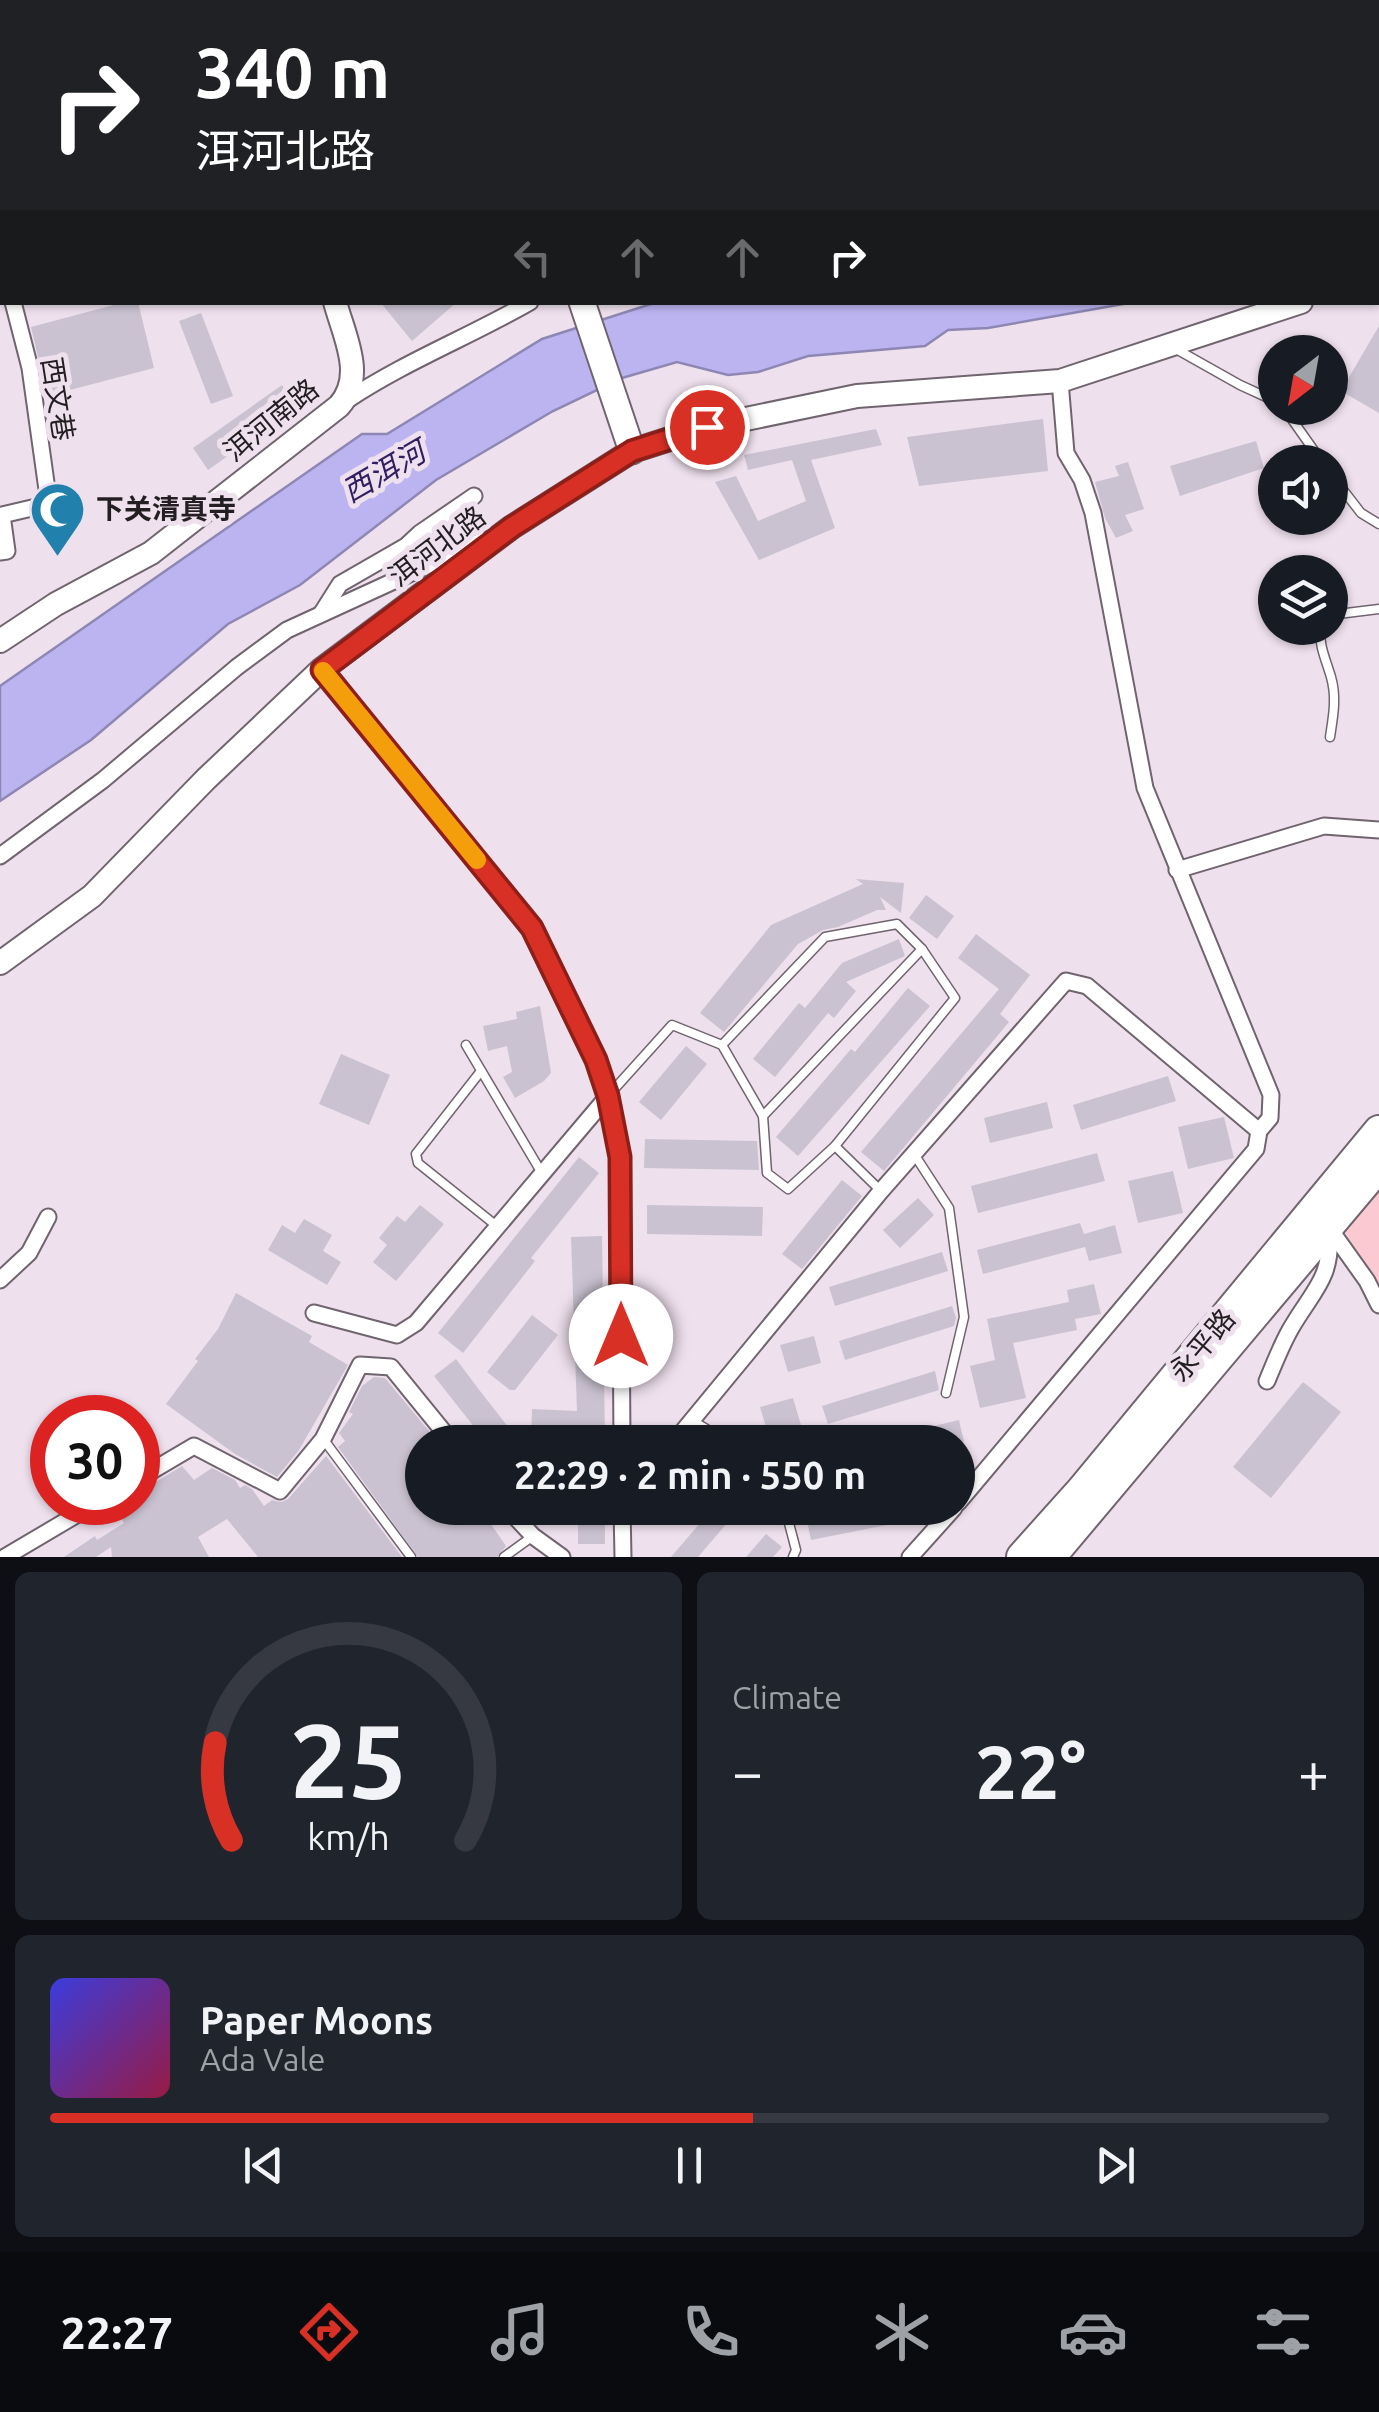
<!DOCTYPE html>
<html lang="en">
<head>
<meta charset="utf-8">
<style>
	:root { --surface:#171b24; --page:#20242c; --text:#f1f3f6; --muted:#9ea1a6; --line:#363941; --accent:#d93025 }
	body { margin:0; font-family:Ubuntu,"Noto Sans SC",sans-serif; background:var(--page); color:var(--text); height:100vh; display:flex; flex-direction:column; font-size:38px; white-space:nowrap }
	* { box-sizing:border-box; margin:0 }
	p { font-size:32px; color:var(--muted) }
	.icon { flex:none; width:55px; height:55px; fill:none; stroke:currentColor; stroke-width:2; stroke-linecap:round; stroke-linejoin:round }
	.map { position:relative; height:1557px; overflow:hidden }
	.drawer { display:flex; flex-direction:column; gap:15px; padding:15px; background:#0d0f14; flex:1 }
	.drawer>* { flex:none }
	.banner { position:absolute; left:0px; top:0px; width:1380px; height:305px; box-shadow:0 2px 8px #0004; background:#202124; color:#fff; overflow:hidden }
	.needle { width:65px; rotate:211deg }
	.controls { position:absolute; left:1258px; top:335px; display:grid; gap:20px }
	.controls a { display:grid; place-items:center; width:90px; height:90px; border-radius:50%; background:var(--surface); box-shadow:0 2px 8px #0004; font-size:50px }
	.speed { position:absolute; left:30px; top:1395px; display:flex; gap:20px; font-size:50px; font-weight:700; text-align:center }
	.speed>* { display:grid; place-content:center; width:130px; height:130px; border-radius:50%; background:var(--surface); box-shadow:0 2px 8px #0004; line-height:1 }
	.speed .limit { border:15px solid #d22; background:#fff; color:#111 }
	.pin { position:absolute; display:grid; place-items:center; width:85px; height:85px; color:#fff; margin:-42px; border:5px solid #fff; border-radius:50%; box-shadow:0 2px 10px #0007 }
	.me { position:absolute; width:110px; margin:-55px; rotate:0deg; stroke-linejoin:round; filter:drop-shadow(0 0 8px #0008) }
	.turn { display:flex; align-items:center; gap:35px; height:210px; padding:0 30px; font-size:45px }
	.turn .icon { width:130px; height:130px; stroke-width:2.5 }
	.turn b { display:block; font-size:70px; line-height:85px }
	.lanes { display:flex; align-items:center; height:95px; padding:0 30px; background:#0003; justify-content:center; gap:50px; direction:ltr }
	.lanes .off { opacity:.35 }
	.big { font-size:75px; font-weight:600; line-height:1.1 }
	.drawer .tile { flex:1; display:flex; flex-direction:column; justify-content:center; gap:15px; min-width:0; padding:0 35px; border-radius:15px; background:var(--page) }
	.drawer .dial { align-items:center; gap:0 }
	.dial svg { height:260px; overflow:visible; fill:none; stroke:var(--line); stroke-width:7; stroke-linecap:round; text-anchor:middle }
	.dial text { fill:var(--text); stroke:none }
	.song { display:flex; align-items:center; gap:30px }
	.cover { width:120px; height:120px; border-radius:15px; background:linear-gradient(135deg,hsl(240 70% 55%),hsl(340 70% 35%)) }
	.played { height:10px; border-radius:5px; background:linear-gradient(90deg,var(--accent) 55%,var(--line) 55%) }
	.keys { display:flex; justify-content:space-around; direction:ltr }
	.heat { display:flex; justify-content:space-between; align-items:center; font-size:55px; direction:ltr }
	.drawer .tiles { flex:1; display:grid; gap:15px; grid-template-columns:1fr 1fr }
	.tile:last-child { grid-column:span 2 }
	.trip { position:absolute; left:405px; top:1425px; width:570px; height:100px; border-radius:50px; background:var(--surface); box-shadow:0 2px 8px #0004; font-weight:600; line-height:100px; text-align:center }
	.tabs { display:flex; height:160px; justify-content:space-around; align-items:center; background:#090b0e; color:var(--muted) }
	.tabs .icon { width:70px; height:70px }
	.tabs .selected { color:var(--accent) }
	.tabs b { font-size:45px; color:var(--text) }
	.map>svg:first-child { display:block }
	.green { fill:#fac9d2 }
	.water { fill:#bcb4f1; stroke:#8e87b3; stroke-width:2.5 }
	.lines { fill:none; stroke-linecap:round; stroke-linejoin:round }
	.stream { stroke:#8e87b3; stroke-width:5 }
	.building { fill:#cac2d1 }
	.lane-casing { stroke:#70646f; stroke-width:11 }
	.street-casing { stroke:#70646f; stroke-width:19 }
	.secondary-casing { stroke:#70646f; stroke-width:26 }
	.primary-casing { stroke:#70646f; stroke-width:29 }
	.highway-casing { stroke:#70646f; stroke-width:34 }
	.lane { stroke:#fff; stroke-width:8 }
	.street { stroke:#fff; stroke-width:15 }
	.secondary { stroke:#fff; stroke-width:22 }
	.primary { stroke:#fff; stroke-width:25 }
	.highway { stroke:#fff; stroke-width:30 }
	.route-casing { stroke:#8d1f18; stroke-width:25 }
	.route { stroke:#d93025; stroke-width:18 }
	.slow { stroke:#f59e0b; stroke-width:18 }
	.labels { text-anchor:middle; stroke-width:10; stroke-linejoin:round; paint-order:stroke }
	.street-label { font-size:28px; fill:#231e22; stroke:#eee0ed }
	.poi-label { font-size:28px; font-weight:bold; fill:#231e22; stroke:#eee0ed; text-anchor:start }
	.water-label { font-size:30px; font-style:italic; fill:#311d62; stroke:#eee0ed }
</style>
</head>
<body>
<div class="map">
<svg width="1379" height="1557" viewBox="0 0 1379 1557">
	<rect width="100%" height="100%" fill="#eee0ed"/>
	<!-- green -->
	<polygon class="green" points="1379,1187 1379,1302 1344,1230"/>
	<!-- water -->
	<polygon class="water" points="654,303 1129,303 988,328 948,330 925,346 808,356 758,372 728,375 677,362 622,378 553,411 436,480 300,585 228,624 91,740 0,801 0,686 362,434 387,434 542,339"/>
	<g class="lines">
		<!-- stream -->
		<g class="stream">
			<polyline points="161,2 201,2"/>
			<polyline points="943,2 963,0"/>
			<polyline points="0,14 2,15"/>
		</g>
	</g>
	<!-- building -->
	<g class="building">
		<polygon points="125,302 138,302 154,368 47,396 31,327"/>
		<polygon points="380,302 457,302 412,341"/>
		<polygon points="201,313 233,396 211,404 179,321"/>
		<polygon points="1379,326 1379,413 1341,391"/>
		<polygon points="282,385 297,407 208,470 193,448"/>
		<polygon points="1043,419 1048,471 919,486 907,437"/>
		<polygon points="876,429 882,445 811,460 835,528 759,560 715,482 736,476 758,521 806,501 792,460 748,470 744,455"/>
		<polygon points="1256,441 1264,468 1180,496 1170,466"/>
		<polygon points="1128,462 1144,509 1125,515 1133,531 1116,538 1105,518 1095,482 1119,476 1115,466"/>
		<polygon points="856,879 904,883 901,913 880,897 886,910 877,910 838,927 823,930 798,944 724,1032 700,1013 771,925 863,884"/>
		<polygon points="926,895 954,916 937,939 909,918"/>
		<polygon points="976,934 1030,975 1000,1014 1009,1022 884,1171 861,1152 999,989 958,958"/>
		<polygon points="899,939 905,956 846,982 856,991 834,1018 828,1013 775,1077 753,1059 799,1003 805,1008 842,963"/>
		<polygon points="908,988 930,1006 798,1156 776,1137 851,1049 855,1052"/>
		<polygon points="540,1006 551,1073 544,1081 515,1098 503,1077 512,1072 507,1046 488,1051 483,1026 517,1019 516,1012"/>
		<polygon points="686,1046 707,1064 661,1120 639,1102"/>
		<polygon points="341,1054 390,1075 369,1125 319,1104"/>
		<polygon points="1168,1076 1176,1101 1081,1130 1073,1105"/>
		<polygon points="1047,1102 1053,1128 990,1143 984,1118"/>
		<polygon points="1224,1117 1234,1158 1188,1169 1178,1127"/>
		<polygon points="645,1139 757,1141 759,1170 644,1168"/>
		<polygon points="1097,1153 1105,1181 978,1213 971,1186"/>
		<polygon points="579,1157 599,1173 531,1258 535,1261 463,1353 438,1333"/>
		<polygon points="1173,1171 1183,1213 1138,1223 1128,1181"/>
		<polygon points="842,1180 862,1196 802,1269 782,1254"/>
		<polygon points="918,1198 934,1215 900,1248 883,1230"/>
		<polygon points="420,1205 444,1224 396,1281 373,1262 387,1245 379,1238 397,1216 405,1222"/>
		<polygon points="647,1205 763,1207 762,1236 647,1234"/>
		<polygon points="304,1219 332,1235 323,1251 341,1262 327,1285 268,1250 282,1225 295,1233"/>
		<polygon points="1080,1223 1084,1234 1115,1225 1122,1253 1089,1261 1085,1247 983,1274 977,1250"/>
		<polygon points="602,1236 605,1442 531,1438 532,1409 577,1411 571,1237"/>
		<polygon points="942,1252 948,1271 835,1306 829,1287"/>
		<polygon points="1094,1284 1101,1314 1075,1319 1077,1330 1013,1343 1026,1398 980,1408 970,1366 995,1360 987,1319 1069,1302 1067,1290"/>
		<polygon points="236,1293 312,1336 309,1342 348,1365 299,1450 277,1477 235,1454 166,1404 198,1361 195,1359 218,1329"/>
		<polygon points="952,1306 956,1318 954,1326 845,1360 839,1341"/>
		<polygon points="532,1315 558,1335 515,1390 510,1390 487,1372"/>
		<polygon points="814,1336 821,1363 788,1372 780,1345"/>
		<polygon points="456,1359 480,1391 520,1442 486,1442 434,1376"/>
		<polygon points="935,1371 939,1390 828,1424 822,1406"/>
		<polygon points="374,1377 385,1378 438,1442 422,1442 422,1508 487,1508 493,1516 488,1520 506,1546 497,1557 418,1557 338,1447 345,1441 339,1433 353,1414 349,1412 362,1386"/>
		<polygon points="1303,1382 1341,1412 1271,1498 1233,1467"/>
		<polygon points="793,1398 801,1425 768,1434 760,1407"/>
		<polygon points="959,1420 964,1442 916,1442 913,1431"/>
		<polygon points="326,1456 402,1557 258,1557 227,1519 198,1537 209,1557 112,1557 111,1547 96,1557 64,1557 95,1536 97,1540 124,1523 111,1502 138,1502 138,1493 182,1466 194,1480 212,1468 235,1480 240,1488 245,1485 252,1489 264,1506 272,1500 281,1502 288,1499"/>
		<rect x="578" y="1508" width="27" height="36"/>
		<polygon points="713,1508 740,1508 698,1557 671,1557"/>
		<polygon points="875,1508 939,1508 932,1516 811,1540 807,1521"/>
		<polygon points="766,1534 782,1547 773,1557 746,1557"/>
	</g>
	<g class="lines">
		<defs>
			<g id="lane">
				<polyline points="1378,273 1379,273"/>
				<polyline points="1176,349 1240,385 1275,401"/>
				<polyline points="1284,408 1322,462"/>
				<polyline points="1330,473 1361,513 1379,524"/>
				<polyline points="1330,615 1379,609"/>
				<path d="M1320,628c-1,18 6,32 11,49 6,21 2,40 -1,60"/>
				<polyline points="466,1045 543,1175"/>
				<polyline points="722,1045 825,937 897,924 922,949 955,998 835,1146"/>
				<polyline points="481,1071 416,1154 418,1163 498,1227"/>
				<polyline points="608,1096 672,1025 722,1045 763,1116 767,1173 788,1189 835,1146 881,1191"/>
				<polyline points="763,1116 922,949"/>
				<polyline points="914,1154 949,1208 964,1317 946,1393"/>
				<polyline points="693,1421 728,1442"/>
				<polyline points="324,1440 411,1557"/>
				<polyline points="785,1508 796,1550 793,1557"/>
				<polyline points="504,1557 533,1536"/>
			</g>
			<g id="street">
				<polyline points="1278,2 1279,0"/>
				<polyline points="0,242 2,241"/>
				<polyline points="0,255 2,265"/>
				<polyline points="1060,381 1066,453 1082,480 1093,513 1145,788 1271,1095 1270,1118 1259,1131"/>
				<path d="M346,401c58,-39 123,-64 184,-99"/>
				<polyline points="0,552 7,551 2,515 49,504 30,368 13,302"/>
				<polyline points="321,614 340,584 406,546 420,533 474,496"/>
				<polyline points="321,670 532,928 596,1061 608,1096 620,1157 622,1442"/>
				<polyline points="0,856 103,780 237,667 287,630 481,541"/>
				<polyline points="1177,870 1324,826 1379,830"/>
				<polyline points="1330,1229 1367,1281 1379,1305"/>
				<polyline points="0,1280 29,1253 48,1217"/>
				<polyline points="314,1313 397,1335 416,1323 608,1096"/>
				<path d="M1267,1381c7,-17 14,-35 23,-51 22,-39 43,-51 39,-99"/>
				<polyline points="674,1442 881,1191 1066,981 1087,986 1259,1131 1256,1149 958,1503"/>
				<polyline points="138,1479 194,1446 280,1491 323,1439 360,1365 391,1367 452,1442"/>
				<polyline points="507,1508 533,1536 562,1557"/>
				<polyline points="622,1508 623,1557"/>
				<polyline points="5,1557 98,1502"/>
				<polyline points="910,1557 954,1508"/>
			</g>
			<g id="secondary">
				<polyline points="476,0 477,2"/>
				<polyline points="1378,251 1379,250"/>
				<path d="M0,641l56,-37 95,-51 188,-147c27,-30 5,-70 -4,-104"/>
				<polyline points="0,963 92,896 206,779 321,670 512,527 632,451 707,427 857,396 1060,381 1301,302"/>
			</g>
			<g id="primary">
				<polyline points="724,2 727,0"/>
				<polyline points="0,78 2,79"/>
				<polyline points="582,302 632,451"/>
			</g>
			<g id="highway">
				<polyline points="1022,1557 1082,1490 1379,1131"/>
				<polyline points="1050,1557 1379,1166"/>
			</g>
		</defs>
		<!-- lane casing -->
		<use href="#lane" class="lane-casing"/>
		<!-- street casing -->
		<use href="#street" class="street-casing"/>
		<!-- secondary casing -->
		<use href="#secondary" class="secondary-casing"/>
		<!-- primary casing -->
		<use href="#primary" class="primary-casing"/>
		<!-- highway casing -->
		<use href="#highway" class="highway-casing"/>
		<!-- lane -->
		<use href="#lane" class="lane"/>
		<!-- street -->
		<use href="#street" class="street"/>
		<!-- secondary -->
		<use href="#secondary" class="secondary"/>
		<!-- primary -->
		<use href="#primary" class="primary"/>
		<!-- highway -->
		<use href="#highway" class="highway"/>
	</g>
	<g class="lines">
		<defs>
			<polyline id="route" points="621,1336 620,1157 608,1096 596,1060 532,928 322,670 512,527 632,451 707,427"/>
		</defs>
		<!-- route casing -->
		<use href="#route" class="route-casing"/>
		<!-- route -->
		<use href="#route" class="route"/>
		<!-- slow -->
		<polyline class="slow" points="323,671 477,860"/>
	</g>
	<!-- icons -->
	<defs>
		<symbol id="mosque-pin" viewBox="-11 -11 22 30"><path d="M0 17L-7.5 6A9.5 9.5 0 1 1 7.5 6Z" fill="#2280ad" stroke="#eee0ed"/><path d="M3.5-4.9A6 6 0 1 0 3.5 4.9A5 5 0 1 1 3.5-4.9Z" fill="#fff"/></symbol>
	</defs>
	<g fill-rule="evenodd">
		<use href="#mosque-pin" x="26" y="478" width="63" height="86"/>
	</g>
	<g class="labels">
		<!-- street labels -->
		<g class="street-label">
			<text transform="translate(58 399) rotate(81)" y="10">西文巷</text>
			<text transform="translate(271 420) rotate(-39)" y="10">洱河南路</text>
			<text transform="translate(437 546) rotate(-37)" y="10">洱河北路</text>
			<text transform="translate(1202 1345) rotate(-50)" y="10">永平路</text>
		</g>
		<!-- poi labels -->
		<g class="poi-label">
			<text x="96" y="519">下关清真寺</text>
		</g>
		<!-- water labels -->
		<g class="water-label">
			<text transform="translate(384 472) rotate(-30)" y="10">西洱河</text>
		</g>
	</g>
</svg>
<div class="controls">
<a><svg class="needle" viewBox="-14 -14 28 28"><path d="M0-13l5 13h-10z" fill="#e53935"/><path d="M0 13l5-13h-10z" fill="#9ea1a6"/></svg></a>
<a><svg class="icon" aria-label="sound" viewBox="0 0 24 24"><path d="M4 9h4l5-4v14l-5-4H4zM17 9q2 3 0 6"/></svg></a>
<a><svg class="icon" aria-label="layers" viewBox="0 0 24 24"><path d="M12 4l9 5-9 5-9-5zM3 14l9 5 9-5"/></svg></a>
</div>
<div class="speed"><div class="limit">30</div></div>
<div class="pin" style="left:707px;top:427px;background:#d93025"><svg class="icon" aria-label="arrive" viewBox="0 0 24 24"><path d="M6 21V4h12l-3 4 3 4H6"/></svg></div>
<svg class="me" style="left:621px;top:1336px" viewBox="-20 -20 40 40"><circle r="19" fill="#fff"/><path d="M0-13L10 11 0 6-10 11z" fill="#d93025"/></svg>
<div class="trip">22:29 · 2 min · 550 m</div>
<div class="banner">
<div class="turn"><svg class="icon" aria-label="right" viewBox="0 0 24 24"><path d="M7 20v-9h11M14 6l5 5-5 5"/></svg><div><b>340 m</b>洱河北路</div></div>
<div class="lanes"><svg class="icon off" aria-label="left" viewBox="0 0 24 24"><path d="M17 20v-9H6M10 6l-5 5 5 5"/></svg><svg class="icon off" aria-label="ahead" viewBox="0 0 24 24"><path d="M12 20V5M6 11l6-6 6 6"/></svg><svg class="icon off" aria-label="ahead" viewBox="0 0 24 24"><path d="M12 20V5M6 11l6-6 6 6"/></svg><svg class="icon" aria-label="right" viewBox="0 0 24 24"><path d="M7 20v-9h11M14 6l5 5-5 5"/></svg></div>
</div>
</div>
<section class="drawer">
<div class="tiles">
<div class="tile dial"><svg viewBox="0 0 100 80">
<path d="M14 69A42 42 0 1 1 86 69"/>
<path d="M14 69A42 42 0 0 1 9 39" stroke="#d93025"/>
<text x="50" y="56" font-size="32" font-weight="700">25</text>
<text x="50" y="72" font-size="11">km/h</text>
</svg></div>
<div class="tile"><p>Climate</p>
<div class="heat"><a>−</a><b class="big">22°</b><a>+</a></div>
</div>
<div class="tile">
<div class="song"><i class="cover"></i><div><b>Paper Moons</b><p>Ada Vale</p></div></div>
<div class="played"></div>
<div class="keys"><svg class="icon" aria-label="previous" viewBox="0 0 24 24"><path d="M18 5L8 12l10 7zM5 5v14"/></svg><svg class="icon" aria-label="pause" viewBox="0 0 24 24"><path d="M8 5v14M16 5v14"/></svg><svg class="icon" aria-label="next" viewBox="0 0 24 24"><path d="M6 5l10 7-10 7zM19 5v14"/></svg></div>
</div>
</div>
</section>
<nav class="tabs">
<b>22:27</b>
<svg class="icon selected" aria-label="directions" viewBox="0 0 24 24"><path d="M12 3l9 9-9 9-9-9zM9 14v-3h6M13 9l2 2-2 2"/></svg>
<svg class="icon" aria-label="music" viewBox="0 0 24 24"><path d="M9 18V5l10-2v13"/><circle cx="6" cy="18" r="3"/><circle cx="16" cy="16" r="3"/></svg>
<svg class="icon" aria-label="phone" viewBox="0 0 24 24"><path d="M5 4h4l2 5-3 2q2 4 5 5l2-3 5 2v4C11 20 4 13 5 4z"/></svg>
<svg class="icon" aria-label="climate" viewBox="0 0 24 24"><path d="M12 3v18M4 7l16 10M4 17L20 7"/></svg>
<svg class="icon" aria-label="car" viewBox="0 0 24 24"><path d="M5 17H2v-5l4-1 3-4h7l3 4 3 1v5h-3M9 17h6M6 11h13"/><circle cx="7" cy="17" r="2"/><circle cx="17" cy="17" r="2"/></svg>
<svg class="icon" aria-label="filters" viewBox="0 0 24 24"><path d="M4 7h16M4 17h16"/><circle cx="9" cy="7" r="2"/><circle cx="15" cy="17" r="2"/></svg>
</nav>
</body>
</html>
